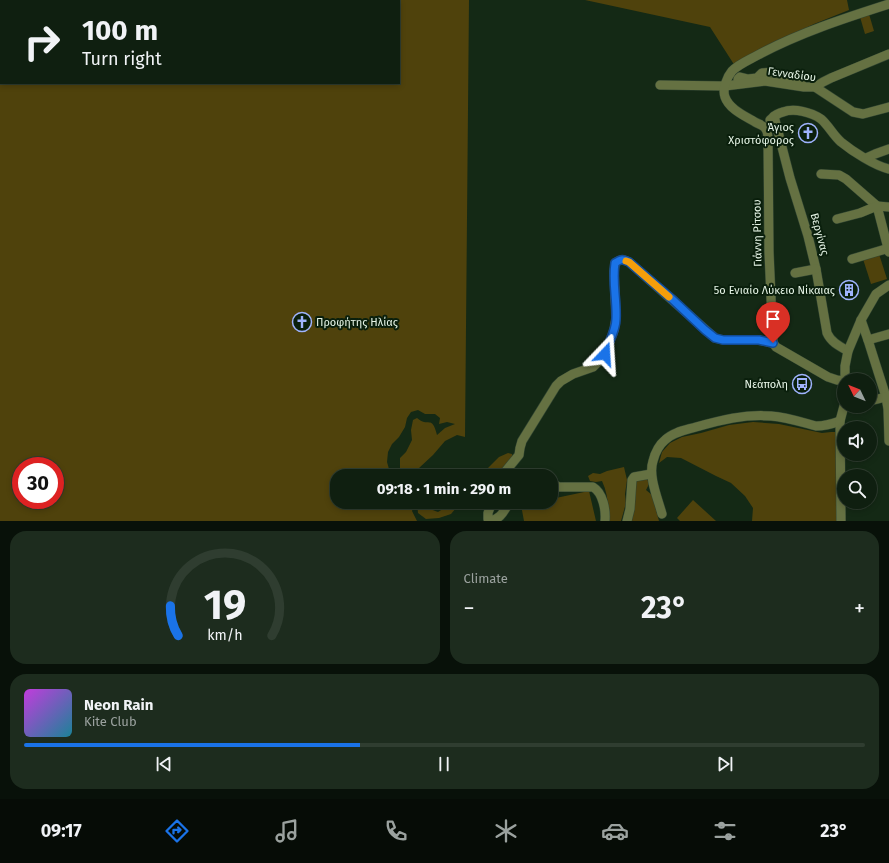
<!DOCTYPE html>
<html lang="en">
<head>
<meta charset="utf-8">
<style>
	:root { --surface:#0f1f10; --page:#1d2c1e; --text:#f1f3f6; --muted:#9ba29f; --line:#2f3d30; --accent:#1a73e8 }
	body { margin:0; font-family:"Fira Sans",sans-serif; background:var(--page); color:var(--text); height:100vh; display:flex; flex-direction:column; font-size:15px; white-space:nowrap }
	* { box-sizing:border-box; margin:0 }
	p { font-size:13px; color:var(--muted) }
	.icon { flex:none; width:22px; height:22px; fill:none; stroke:currentColor; stroke-width:2; stroke-linecap:round; stroke-linejoin:round }
	.map { position:relative; height:521px; overflow:hidden }
	.sheet { display:flex; flex-direction:column; gap:10px; padding:10px; background:#081109; flex:1 }
	.sheet>* { flex:none }
	.top-card { position:absolute; left:0px; top:0px; width:400px; height:84px; box-shadow:0 2px 6px #0003,0 0 0 1px var(--line); background:#0f1f10; color:var(--text); overflow:hidden }
	.needle { width:26px; rotate:313deg }
	.controls { position:absolute; left:837px; top:373px; display:grid; gap:8px }
	.controls a { display:grid; place-items:center; width:40px; height:40px; border-radius:50%; background:var(--surface); box-shadow:0 2px 6px #0003,0 0 0 1px var(--line); font-size:20px }
	.speed { position:absolute; left:12px; top:457px; display:flex; gap:8px; font-size:20px; font-weight:700; text-align:center }
	.speed>* { display:grid; place-content:center; width:52px; height:52px; border-radius:50%; background:var(--surface); box-shadow:0 2px 6px #0003,0 0 0 1px var(--line); line-height:1 }
	.speed .limit { border:6px solid #d22; background:#fff; color:#111 }
	.pin { position:absolute; display:grid; place-items:center; width:34px; height:34px; color:#fff; margin:-41px -17px; border-radius:50% 50% 50% 0; rotate:-45deg; box-shadow:0 0 4px #0007 }
	.pin .icon { rotate:45deg }
	.me { position:absolute; width:44px; margin:-22px; rotate:20deg; stroke-linejoin:round; filter:drop-shadow(0 0 3px #0008) }
	.turn { display:flex; align-items:center; gap:14px; height:84px; padding:0 16px; font-size:18px }
	.turn .icon { width:52px; height:52px; stroke-width:2.5 }
	.turn b { display:block; font-size:28px; line-height:34px }
	.big { font-size:30px; font-weight:700; line-height:1.1 }
	.sheet .card { flex:1; display:flex; flex-direction:column; justify-content:center; gap:6px; min-width:0; padding:0 14px; border-radius:16px; background:var(--page) }
	.sheet .dial { align-items:center; gap:0 }
	.dial svg { height:104px; overflow:visible; fill:none; stroke:var(--line); stroke-width:7; stroke-linecap:round; text-anchor:middle }
	.dial text { fill:var(--text); stroke:none }
	.song { display:flex; align-items:center; gap:12px }
	.cover { width:48px; height:48px; border-radius:6px; background:linear-gradient(135deg,hsl(290 70% 55%),hsl(190 70% 35%)) }
	.played { height:4px; border-radius:2px; background:linear-gradient(90deg,var(--accent) 40%,var(--line) 40%) }
	.keys { display:flex; justify-content:space-around; direction:ltr }
	.heat { display:flex; justify-content:space-between; align-items:center; font-size:22px; direction:ltr }
	.sheet .tiles { flex:1; display:grid; gap:10px; grid-template-columns:1fr 1fr }
	.card:last-child { grid-column:span 2 }
	.trip { position:absolute; left:330px; top:469px; width:228px; height:40px; border-radius:16px; background:var(--surface); box-shadow:0 2px 6px #0003,0 0 0 1px var(--line); font-weight:700; line-height:40px; text-align:center }
	.dock { display:flex; height:64px; justify-content:space-around; align-items:center; background:#060c06; color:var(--muted) }
	.dock .icon { width:28px; height:28px }
	.dock .current { color:var(--accent) }
	.dock b { font-size:18px; color:var(--text) }
	.map>svg:first-child { display:block }
	.green { fill:#4f420c; fill-rule:evenodd }
	.lines { fill:none; stroke-linecap:round; stroke-linejoin:round }
	.minor-casing { stroke:#314532; stroke-width:10 }
	.minor { stroke:#657142; stroke-width:9 }
	.route-casing { stroke:#114b97; stroke-width:10 }
	.route { stroke:#1a73e8; stroke-width:7 }
	.slow { stroke:#f59e0b; stroke-width:7 }
	.labels { text-anchor:middle; stroke-width:4; stroke-linejoin:round; paint-order:stroke }
	.street-label { font-size:11px; fill:#e6f4e6; stroke:#0a1f0c }
	.poi-label { font-size:11px; fill:#e6f4e6; stroke:#0a1f0c; text-anchor:end }
</style>
</head>
<body>
<div class="map">
<svg width="889" height="521" viewBox="0 0 889 521">
	<rect width="100%" height="100%" fill="#142915"/>
	<!-- green -->
	<g class="green">
		<path d="M0,0h469l-4,437 -8,-2 -12,6 -12,14 -14,13 -3,8h-14l-2,-3v-15l6,-6 6,-12 -1,-10 2,-10 4,-2c11,10 15,-4 20,17l8,-7 10,-4 -8,-2 -8,2 1,-6 -5,-4h-10l-7,-4 -7,2 -4,6 -2,9 -6,10 -7,7 -4,8 -1,10 4,14h-54v26h76l1,3 -2,6 5,10h-417zM1,1h398v82h-398zM21,466h34v34h-34z"/>
		<polygon points="585,0 847,0 849,10 814,24 767,47 735,66 710,27"/>
		<polygon points="869,14 874,31 865,34 860,17"/>
		<polygon points="879,254 887,279 871,284 863,259"/>
		<polygon points="753,422 779,424 822,433 831,432 836,432 838,521 752,521 753,508 745,496 731,483 716,476 681,458 667,457 659,463 662,452 670,443 682,437 701,433 729,425"/>
		<polygon points="508,453 512,454 513,457 501,476 480,476 499,457"/>
		<path d="M624,467l3,13 -2,14 1,9 -5,18h-14c2,-14 1,-27 -5,-40l-6,1 -6,-1 -2,-5 5,-3 7,1 7,-3z"/>
		<polygon points="647,478 649,484 646,490 652,495 659,521 630,521 634,480"/>
		<polygon points="589,491 596,521 524,521 521,505 534,502 551,502 551,499"/>
		<polygon points="693,500 716,521 680,521 677,518"/>
		<polygon points="417,502 422,502 430,509 438,512 446,507 448,502 461,502 451,514 439,518 426,519 418,513"/>
	</g>
	<g class="lines">
		<defs>
			<g id="minor">
				<polyline points="738,84 738,79 740,77 748,79 757,78 762,73 773,72 792,78 802,80"/>
				<polyline points="660,85 725,86 765,81 804,87 815,87 853,112 863,114 889,107"/>
				<polyline points="815,87 823,82 831,78 889,54"/>
				<path d="M774,116l16,62 18,58 8,33 11,64c4,9 12,13 21,18"/>
				<path d="M770,120c4,-4 8,-7 13,-8 11,-4 28,0 38,7 8,7 12,16 20,23 11,9 34,24 48,27"/>
				<polyline points="866,158 875,154 889,149"/>
				<polyline points="821,174 839,175 846,179 877,206 889,252"/>
				<polyline points="837,219 860,213 877,206 889,207"/>
				<polyline points="852,259 889,248"/>
				<polyline points="795,273 816,269"/>
				<polyline points="861,320 868,340 886,397 888,409 889,441"/>
				<polyline points="868,340 889,334"/>
				<polyline points="845,380 845,366 848,351 861,320 876,294 889,285"/>
				<path d="M844,381l-7,-1 -9,-3 -52,-30 -3,-4 -4,-91 -1,-112c0,-4 0,-9 -3,-12 -2,-3 -7,-4 -10,-6 -10,-6 -26,-13 -30,-25 -3,-8 2,-20 7,-26 7,-7 17,-11 26,-16 41,-22 87,-37 131,-51"/>
				<polyline points="870,401 889,396"/>
				<path d="M503,476l2,-4 14,-17 1,-7 2,-7 34,-55 5,-5 12,-7 20,-7 9,-9 3,-4 9,-24 2,-12 -2,-46 1,-9c6,-4 7,-4 14,-1l86,76 8,2h36l14,3"/>
				<path d="M551,483l8,4h34c10,6 13,23 12,34"/>
				<path d="M492,502l-4,11v6l3,2c12,-4 12,-10 19,-19"/>
				<path d="M662,514c-4,-15 -14,-38 -9,-53 2,-8 6,-16 12,-21 8,-8 21,-10 31,-13 25,-7 48,-13 75,-11 15,1 30,6 45,10 9,0 16,-2 24,-5"/>
				<polyline points="627,521 630,509 632,480 634,477 651,474"/>
				<polyline points="841,521 840,421 844,406"/>
			</g>
		</defs>
		<!-- minor casing -->
		<use href="#minor" class="minor-casing"/>
		<!-- minor -->
		<use href="#minor" class="minor"/>
	</g>
	<g class="lines">
		<defs>
			<path id="route" d="M605,354c3,-11 11,-23 11,-35 1,-19 -4,-37 -1,-56 6,-4 7,-4 14,-1l43,37 33,31 10,8 8,2h36l14,3"/>
		</defs>
		<!-- route casing -->
		<use href="#route" class="route-casing"/>
		<!-- route -->
		<use href="#route" class="route"/>
		<!-- slow -->
		<polyline class="slow" points="626,261 629,262 669,297"/>
	</g>
	<!-- icons -->
	<defs>
		<symbol id="church-ring" viewBox="-11 -11 22 22"><circle r="9.5" fill="#0a1f0c" stroke="#9fb3fd" stroke-width="1.5"/><path d="M-1.2-6h2.4v3.5h3.3v2.4h-3.3V6h-2.4V-.1h-3.3v-2.4h3.3Z" fill="#9fb3fd"/></symbol>
		<symbol id="building-ring" viewBox="-11 -11 22 22"><circle r="9.5" fill="#0a1f0c" stroke="#9fb3fd" stroke-width="1.5"/><path d="M-4-6H4V6H1V3H-1V6H-4ZM-2.5-4.3h1.7v1.8h-1.7ZM.8-4.3h1.7v1.8H.8ZM-2.5-1h1.7V.8h-1.7ZM.8-1h1.7V.8H.8Z" fill="#9fb3fd"/></symbol>
		<symbol id="bus-ring" viewBox="-11 -11 22 22"><circle r="9.5" fill="#0a1f0c" stroke="#9fb3fd" stroke-width="1.5"/><path d="M-5-6H5V4H4V6H2V4H-2V6H-4V4H-5ZM-3.5-4V0h7V-4ZM-3.5 1.2v1.5H-2V1.2ZM2 1.2v1.5H3.5V1.2Z" fill="#9fb3fd"/></symbol>
	</defs>
	<g fill-rule="evenodd">
		<use href="#church-ring" x="797" y="122" width="22" height="22"/>
		<use href="#building-ring" x="838" y="279" width="22" height="22"/>
		<use href="#church-ring" x="291" y="311" width="22" height="22"/>
		<use href="#bus-ring" x="791" y="373" width="22" height="22"/>
	</g>
	<g class="labels">
		<!-- street labels -->
		<g class="street-label">
			<text transform="translate(792 74) rotate(8)" y="4">Γενναδίου</text>
			<text transform="translate(757 233) rotate(-91)" y="4">Γιάννη Ρίτσου</text>
			<text transform="translate(820 234) rotate(75)" y="4">Βεργίνας</text>
		</g>
		<!-- poi labels -->
		<g class="poi-label">
			<text x="794" y="131">Άγιος<tspan x="794" dy="13">Χριστόφορος</tspan></text>
			<text x="835" y="294">5ο Ενιαίο Λύκειο Νίκαιας</text>
			<text x="316" y="326" text-anchor="start">Προφήτης Ηλίας</text>
			<text x="788" y="388">Νεάπολη</text>
		</g>
	</g>
</svg>
<div class="controls">
<a><svg class="needle" viewBox="-14 -14 28 28"><path d="M0-13l5 13h-10z" fill="#e53935"/><path d="M0 13l5-13h-10z" fill="#9ba29f"/></svg></a>
<a><svg class="icon" aria-label="sound" viewBox="0 0 24 24"><path d="M4 9h4l5-4v14l-5-4H4zM17 9q2 3 0 6"/></svg></a>
<a><svg class="icon" aria-label="search" viewBox="0 0 24 24"><circle cx="10" cy="10" r="6"/><path d="M15 15l6 6"/></svg></a>
</div>
<div class="speed"><div class="limit">30</div></div>
<div class="pin" style="left:773px;top:343px;background:#d93025"><svg class="icon" aria-label="arrive" viewBox="0 0 24 24"><path d="M6 21V4h12l-3 4 3 4H6"/></svg></div>
<svg class="me" style="left:605px;top:354px" viewBox="-20 -20 40 40"><path d="M0-17L14 15 0 8-14 15z" fill="#1a73e8" stroke="#fff" stroke-width="4"/></svg>
<div class="trip">09:18 · 1 min · 290 m</div>
<div class="top-card">
<div class="turn"><svg class="icon" aria-label="right" viewBox="0 0 24 24"><path d="M7 20v-9h11M14 6l5 5-5 5"/></svg><div><b>100 m</b>Turn right</div></div>
</div>
</div>
<section class="sheet">
<div class="tiles">
<div class="card dial"><svg viewBox="0 0 100 80">
<path d="M14 69A42 42 0 1 1 86 69"/>
<path d="M14 69A42 42 0 0 1 8 46" stroke="#1a73e8"/>
<text x="50" y="56" font-size="32" font-weight="700">19</text>
<text x="50" y="72" font-size="11">km/h</text>
</svg></div>
<div class="card"><p>Climate</p>
<div class="heat"><a>−</a><b class="big">23°</b><a>+</a></div>
</div>
<div class="card">
<div class="song"><i class="cover"></i><div><b>Neon Rain</b><p>Kite Club</p></div></div>
<div class="played"></div>
<div class="keys"><svg class="icon" aria-label="previous" viewBox="0 0 24 24"><path d="M18 5L8 12l10 7zM5 5v14"/></svg><svg class="icon" aria-label="pause" viewBox="0 0 24 24"><path d="M8 5v14M16 5v14"/></svg><svg class="icon" aria-label="next" viewBox="0 0 24 24"><path d="M6 5l10 7-10 7zM19 5v14"/></svg></div>
</div>
</div>
</section>
<nav class="dock">
<b>09:17</b>
<svg class="icon current" aria-label="directions" viewBox="0 0 24 24"><path d="M12 3l9 9-9 9-9-9zM9 14v-3h6M13 9l2 2-2 2"/></svg>
<svg class="icon" aria-label="music" viewBox="0 0 24 24"><path d="M9 18V5l10-2v13"/><circle cx="6" cy="18" r="3"/><circle cx="16" cy="16" r="3"/></svg>
<svg class="icon" aria-label="phone" viewBox="0 0 24 24"><path d="M5 4h4l2 5-3 2q2 4 5 5l2-3 5 2v4C11 20 4 13 5 4z"/></svg>
<svg class="icon" aria-label="climate" viewBox="0 0 24 24"><path d="M12 3v18M4 7l16 10M4 17L20 7"/></svg>
<svg class="icon" aria-label="car" viewBox="0 0 24 24"><path d="M5 17H2v-5l4-1 3-4h7l3 4 3 1v5h-3M9 17h6M6 11h13"/><circle cx="7" cy="17" r="2"/><circle cx="17" cy="17" r="2"/></svg>
<svg class="icon" aria-label="filters" viewBox="0 0 24 24"><path d="M4 7h16M4 17h16"/><circle cx="9" cy="7" r="2"/><circle cx="15" cy="17" r="2"/></svg>
<b>23°</b>
</nav>
</body>
</html>
